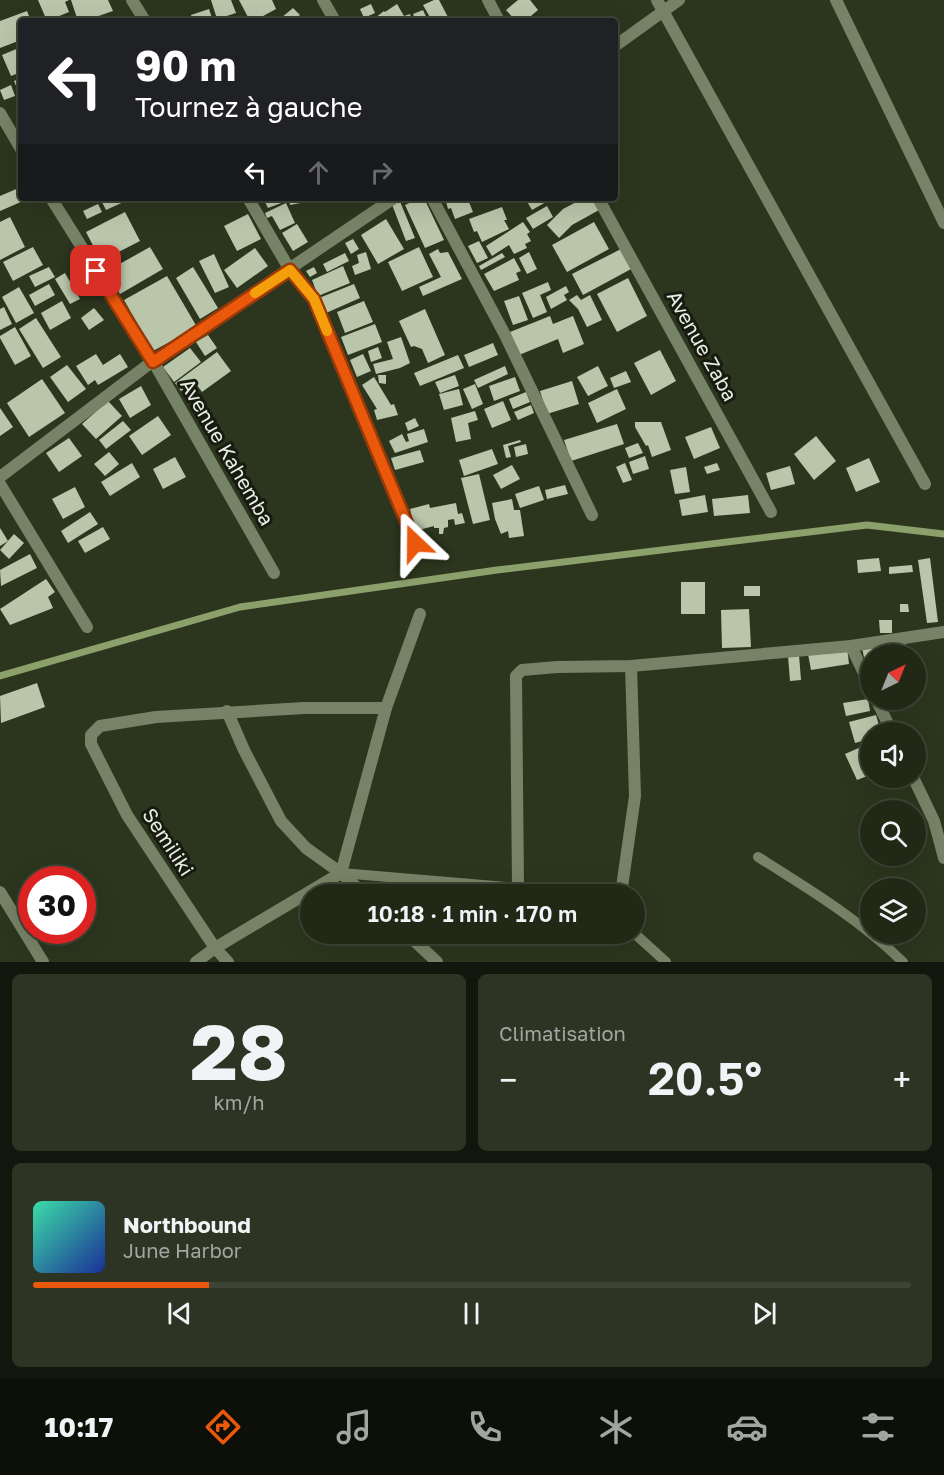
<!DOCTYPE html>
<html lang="fr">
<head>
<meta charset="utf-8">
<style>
	:root { --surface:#212816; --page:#2d3423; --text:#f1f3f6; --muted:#a2a6a1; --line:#3e4435; --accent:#ea580c }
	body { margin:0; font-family:"Golos Text",sans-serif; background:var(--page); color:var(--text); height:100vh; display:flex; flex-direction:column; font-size:22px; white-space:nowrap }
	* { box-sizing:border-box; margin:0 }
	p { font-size:20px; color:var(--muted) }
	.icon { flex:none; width:33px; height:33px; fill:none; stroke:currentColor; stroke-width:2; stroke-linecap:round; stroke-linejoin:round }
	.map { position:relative; height:962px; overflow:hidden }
	.panel { display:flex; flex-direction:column; gap:12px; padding:12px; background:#12160c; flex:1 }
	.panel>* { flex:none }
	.top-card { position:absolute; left:18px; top:18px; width:600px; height:183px; border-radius:6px; box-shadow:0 6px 24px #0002,0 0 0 2px var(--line); background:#202124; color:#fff; overflow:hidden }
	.needle { width:39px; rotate:43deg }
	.fabs { position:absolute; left:860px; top:644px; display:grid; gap:12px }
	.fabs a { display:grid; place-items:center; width:66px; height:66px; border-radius:50%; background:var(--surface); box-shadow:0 6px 24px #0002,0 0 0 2px var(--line); font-size:30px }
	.speed { position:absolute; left:18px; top:866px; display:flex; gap:12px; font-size:30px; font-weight:700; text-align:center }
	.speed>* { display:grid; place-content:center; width:78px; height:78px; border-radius:50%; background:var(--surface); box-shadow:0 6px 24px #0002,0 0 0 2px var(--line); line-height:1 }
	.speed .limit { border:9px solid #d22; background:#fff; color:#111 }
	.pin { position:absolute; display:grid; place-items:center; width:51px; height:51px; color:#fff; margin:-26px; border-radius:12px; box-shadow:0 3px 9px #0006 }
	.me { position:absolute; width:66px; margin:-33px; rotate:337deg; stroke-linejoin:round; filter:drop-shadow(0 0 4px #0008) }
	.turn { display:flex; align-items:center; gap:21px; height:126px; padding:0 18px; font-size:27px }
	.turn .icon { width:78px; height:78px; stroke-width:2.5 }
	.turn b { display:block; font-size:42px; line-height:51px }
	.lanes { display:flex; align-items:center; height:57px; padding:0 18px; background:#0003; justify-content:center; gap:30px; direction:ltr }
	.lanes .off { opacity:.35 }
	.big { font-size:45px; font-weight:600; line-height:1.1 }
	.panel .tile { flex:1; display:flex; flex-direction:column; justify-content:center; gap:9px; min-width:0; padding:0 21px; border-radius:9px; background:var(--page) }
	.panel .dial { align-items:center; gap:0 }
	.dial b { font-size:78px; line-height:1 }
	.song { display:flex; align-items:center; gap:18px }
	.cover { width:72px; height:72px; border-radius:9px; background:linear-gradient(135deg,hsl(160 70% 55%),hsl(230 70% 35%)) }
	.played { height:6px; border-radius:3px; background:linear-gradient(90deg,var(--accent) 20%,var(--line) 20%) }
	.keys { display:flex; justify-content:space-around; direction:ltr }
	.heat { display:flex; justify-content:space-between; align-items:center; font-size:33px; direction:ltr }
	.panel .tiles { flex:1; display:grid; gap:12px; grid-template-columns:1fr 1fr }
	.tile:last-child { grid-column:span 2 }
	.trip { position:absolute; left:300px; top:884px; width:345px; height:60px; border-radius:30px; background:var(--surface); box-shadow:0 6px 24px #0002,0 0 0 2px var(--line); font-weight:600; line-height:60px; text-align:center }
	.dock { display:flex; height:96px; justify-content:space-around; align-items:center; background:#0d1009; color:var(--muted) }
	.dock .icon { width:42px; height:42px }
	.dock .on { color:var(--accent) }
	.dock b { font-size:27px; color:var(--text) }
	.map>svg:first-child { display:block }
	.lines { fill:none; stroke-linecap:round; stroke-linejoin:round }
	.stream { stroke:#8ca06b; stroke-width:7 }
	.building { fill:#bac6aa }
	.service { stroke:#778366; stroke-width:10 }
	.minor { stroke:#778366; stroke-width:12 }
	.route-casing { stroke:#983908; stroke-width:15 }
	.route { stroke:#ea580c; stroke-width:10 }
	.slow { stroke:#f59e0b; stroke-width:10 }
	.labels { text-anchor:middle; stroke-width:6; stroke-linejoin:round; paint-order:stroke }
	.street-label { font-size:20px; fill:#e9efe1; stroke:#171b11 }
</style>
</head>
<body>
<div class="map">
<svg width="944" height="962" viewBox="0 0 944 962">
	<rect width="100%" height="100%" fill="#2c361e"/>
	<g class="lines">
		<!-- stream -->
		<polyline class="stream" points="0,676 240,607 497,570 867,525 944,534"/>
	</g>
	<!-- building -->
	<g class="building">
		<polygon points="38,0 69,0 65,2 69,12 47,21"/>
		<polygon points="71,0 108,0 113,11 84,21 78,21"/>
		<polygon points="211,0 231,0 236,13 217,19"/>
		<polygon points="239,0 272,0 276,9 254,21 250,21"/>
		<polygon points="434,0 439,0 450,21 432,21 423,5"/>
		<polygon points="518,0 530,0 538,10 525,21 516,21 506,10"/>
		<polygon points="371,4 375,13 364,18 360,9"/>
		<polygon points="397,4 404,16 410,14 412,21 371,21 384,11 385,12"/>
		<polygon points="293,8 300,15 293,21 284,21 281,18"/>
		<polygon points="209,9 213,21 193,21 191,15"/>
		<polygon points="423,10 428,21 416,21 413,14"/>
		<polygon points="27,11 31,21 21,21 21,40 0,48 0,21"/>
		<polygon points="21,47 21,72 11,76 2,55"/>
		<polygon points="21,78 21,92 19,93 14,81"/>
		<polygon points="11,85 15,96 4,100 0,90"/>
		<polygon points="21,187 21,198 30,198 0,211 0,196"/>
		<polygon points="100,198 127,198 128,200 106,210"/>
		<polygon points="263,198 282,198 284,202 268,208"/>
		<polygon points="289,198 324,198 324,202 306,202 290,205"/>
		<polygon points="420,198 424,198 444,240 425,248 405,205"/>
		<polygon points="445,198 479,198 469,202 473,212 455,219 451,208 448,209"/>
		<polygon points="525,198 553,198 532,210"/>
		<polygon points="584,198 593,198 599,210 572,225 559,238 547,225 563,209"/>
		<polygon points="399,199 415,238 406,241 391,202"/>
		<polygon points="286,203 295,223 280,230 272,216 267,218 265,213"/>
		<polygon points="98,204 102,212 87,219 83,211"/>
		<polygon points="547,206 553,217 533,229 526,218"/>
		<polygon points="502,207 507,220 504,220 509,229 482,242 477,231 474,232 469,219"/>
		<polygon points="125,212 140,241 101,261 86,232"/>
		<polygon points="248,214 261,239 237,251 224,226"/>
		<polygon points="10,217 25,247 0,260 0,222"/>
		<polygon points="386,219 404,249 378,264 361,235"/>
		<polygon points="523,222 530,232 527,234 531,241 525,244 527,248 514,254 509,245 492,256 486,246"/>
		<polygon points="594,222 609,249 567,272 552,245"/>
		<polygon points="297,224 308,242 293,251 282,233"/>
		<polygon points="353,239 359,249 351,254 345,243"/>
		<polygon points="479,241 488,258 477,263 468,246"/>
		<polygon points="33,247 43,265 13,281 3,262"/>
		<polygon points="150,247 163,269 120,294 107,271"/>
		<polygon points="419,247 433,277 402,291 388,262"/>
		<polygon points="255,248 268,266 237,288 224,270"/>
		<polygon points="623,248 633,268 583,295 572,274"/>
		<polygon points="438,249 440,253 448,252 462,279 423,296 419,287 441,277 429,254"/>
		<polygon points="366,252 371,269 355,275 352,266 359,263 357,255"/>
		<polygon points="529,252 537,269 527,274 519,258"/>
		<polygon points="345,253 349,261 327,272 323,264"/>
		<polygon points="502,253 505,257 481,270 479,266"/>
		<polygon points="214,254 229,287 215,293 199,261"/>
		<polygon points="514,258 521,271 516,273 519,280 494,291 484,274"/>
		<polygon points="343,266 350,283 318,296 312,280"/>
		<polygon points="49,267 55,277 35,287 29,276"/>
		<polygon points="193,267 218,308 200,319 176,278"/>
		<polygon points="314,267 317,273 310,277 306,271"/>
		<polygon points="65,273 80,299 70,304 55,279"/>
		<polygon points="167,276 197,327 153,351 124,300"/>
		<polygon points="628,278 647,316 617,332 597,294"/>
		<polygon points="548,282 551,290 540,295 547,312 533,318 522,293"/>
		<polygon points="49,284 55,295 35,306 29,295"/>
		<polygon points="354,284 360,298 326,313 319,298"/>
		<polygon points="566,286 569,292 564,295 567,300 551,309 546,297"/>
		<polygon points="19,287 34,313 16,323 2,297"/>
		<polygon points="577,295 581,300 590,295 602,320 587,327 578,309 569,300"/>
		<polygon points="519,296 528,320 513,325 504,301"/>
		<polygon points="62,301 71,318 50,330 41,313"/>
		<polygon points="364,301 373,322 345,333 337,312"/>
		<polygon points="4,307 12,324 0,330 0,309"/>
		<polygon points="94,308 104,320 89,330 81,318"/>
		<polygon points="425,309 445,355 428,363 422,349 414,346 411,347 399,321"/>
		<polygon points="550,316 553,324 573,316 584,344 563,353 558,339 519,355 510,332"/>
		<polygon points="36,318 61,357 43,368 19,329"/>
		<polygon points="375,324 382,342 348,355 341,337"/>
		<polygon points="15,327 31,356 15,365 0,338 0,336"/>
		<polygon points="208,335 217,348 205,356 196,342"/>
		<polygon points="401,337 410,363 400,368 376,374 373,364 393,359 387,342"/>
		<polygon points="493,343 498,355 469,367 464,355"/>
		<polygon points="378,347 382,358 371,362 368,351"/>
		<polygon points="190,348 201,362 174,382 163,367"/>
		<polygon points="660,350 676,381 651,395 634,363"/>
		<polygon points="217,352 231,371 202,392 194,381 181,391 175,383"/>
		<polygon points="96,354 103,365 120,354 128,367 98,385 95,380 88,385 76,366"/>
		<polygon points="363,354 371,371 357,377 350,360"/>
		<polygon points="458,355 464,368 420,386 414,373"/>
		<polygon points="67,365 86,389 68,402 50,377"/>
		<polygon points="505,366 508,374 478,388 474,380"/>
		<polygon points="598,366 608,386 588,396 577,377"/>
		<polygon points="626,371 631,382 614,388 610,378"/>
		<polygon points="378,375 386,375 386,384 379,383"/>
		<polygon points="455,375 459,386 440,393 435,382"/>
		<polygon points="374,377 391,405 394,404 398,415 377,420 374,410 377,409 362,385"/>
		<polygon points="515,377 520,391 494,401 489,386"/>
		<polygon points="42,379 65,413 29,437 7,403"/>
		<polygon points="572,381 579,404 547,414 540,391"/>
		<polygon points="475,384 483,404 472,409 463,389"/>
		<polygon points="141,386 151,405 130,418 119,399"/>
		<polygon points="459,389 463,405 444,410 439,394"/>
		<polygon points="617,389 626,409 597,423 588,403"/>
		<polygon points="526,392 530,402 513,409 509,399"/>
		<polygon points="108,401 122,416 96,439 82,424"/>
		<polygon points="503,401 511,420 492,428 484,409"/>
		<polygon points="531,405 534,413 518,420 514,412"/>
		<polygon points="0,408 13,427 0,436"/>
		<polygon points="475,411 478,420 468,423 471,439 456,442 451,418"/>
		<polygon points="158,416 171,435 142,455 129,436"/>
		<polygon points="415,418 419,426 408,431 405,423"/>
		<polygon points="123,421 131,430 106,449 99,440"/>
		<polygon points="635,422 661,422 671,450 652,457 648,445 646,446 635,427"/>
		<polygon points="617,424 624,444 571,461 564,440"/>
		<polygon points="711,427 720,448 694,459 685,437"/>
		<polygon points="424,429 428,442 395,453 389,441 402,434 406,442 409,441 407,434"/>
		<polygon points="816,436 836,461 814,480 794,454"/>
		<polygon points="69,438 82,456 59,472 46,453"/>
		<polygon points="520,440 521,442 508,446 511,457 506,458 503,445"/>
		<polygon points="638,443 643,453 629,458 625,448"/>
		<polygon points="526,444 528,454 516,457 514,447"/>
		<polygon points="492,449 498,464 464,476 459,460"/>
		<polygon points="420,450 424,462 395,470 391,458"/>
		<polygon points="109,452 119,464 105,476 94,464"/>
		<polygon points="645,456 649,469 633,474 629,462"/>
		<polygon points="175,457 186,477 163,489 153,469"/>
		<polygon points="869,458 880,482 856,492 846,468"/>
		<polygon points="132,463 140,477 110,496 101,482"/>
		<polygon points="625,463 632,480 623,483 616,467"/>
		<polygon points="717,463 720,470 707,474 704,467"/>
		<polygon points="512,465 520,479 501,489 493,475"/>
		<polygon points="790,466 795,484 771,490 766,473"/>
		<polygon points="686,467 690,492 675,494 670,470"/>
		<polygon points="479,474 490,520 473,524 461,478"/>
		<polygon points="565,485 568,494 547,499 545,490"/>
		<polygon points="539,486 544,500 520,508 515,494"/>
		<polygon points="75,487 85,507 63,519 52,499"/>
		<polygon points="705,495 708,512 682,516 679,500"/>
		<polygon points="748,495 750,513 714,516 712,499"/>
		<polygon points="512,499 514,510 520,510 524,536 509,538 508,531 501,534 495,519 492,503"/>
		<polygon points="456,503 458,514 462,513 465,523 455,525 454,519 448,520 448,527 444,528 443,534 439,534 439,528 434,528 434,526 415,531 410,509 429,504 430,508"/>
		<polygon points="90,512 98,524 68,543 61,531"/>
		<polygon points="103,527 110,539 85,553 78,541"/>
		<polygon points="0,528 8,541 0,546"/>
		<polygon points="14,534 24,543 9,559 0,550"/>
		<polygon points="30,554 37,568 1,586 0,570"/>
		<polygon points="879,558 881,571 858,573 857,560"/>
		<polygon points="930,558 938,622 927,623 918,560"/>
		<polygon points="912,565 913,572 889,574 889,567"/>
		<polygon points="46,579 55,592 48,597 53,608 10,625 0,609"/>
		<rect x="681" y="582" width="24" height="32"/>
		<rect x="744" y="586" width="16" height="10"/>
		<polygon points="900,604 908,604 909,612 900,612"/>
		<polygon points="749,609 751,647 722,648 721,610"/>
		<polygon points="879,620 892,620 892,633 880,633"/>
		<polygon points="904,639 908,653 870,654 870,661 865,662 862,648"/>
		<polygon points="847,647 849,664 811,670 808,654"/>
		<polygon points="799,655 801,680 790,681 788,656"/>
		<polygon points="37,683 45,707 1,723 0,696"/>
		<polygon points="868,699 870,711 846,716 843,703"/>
		<polygon points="876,715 881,732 870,732 870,739 855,743 849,722"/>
		<polygon points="870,743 870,775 857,780 845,754"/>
	</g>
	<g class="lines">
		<!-- service -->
		<g class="service">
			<path d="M758,857c51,32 102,63 145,105"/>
			<polyline points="341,873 518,888 538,894"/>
			<polyline points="634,933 666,962"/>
		</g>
		<!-- minor -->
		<g class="minor">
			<polyline points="132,0 145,21"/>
			<polyline points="323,0 335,21"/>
			<polyline points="488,0 499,21"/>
			<polyline points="657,0 925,484"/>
			<polyline points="836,0 944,223"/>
			<polyline points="615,46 679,0"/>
			<polyline points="0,113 21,149"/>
			<polyline points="51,198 153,361 274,573"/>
			<polyline points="248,198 290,270 313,299 415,543"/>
			<polyline points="432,198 505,335 592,515"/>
			<polyline points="598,198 771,512"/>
			<polyline points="0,477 153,361 394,198"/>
			<polyline points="0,484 87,627"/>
			<polyline points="851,646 870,686"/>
			<polyline points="876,699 892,732"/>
			<polyline points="227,711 244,750 281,821 306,848 341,873 364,894"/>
			<polyline points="913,777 934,821 944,858"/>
			<polyline points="518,888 516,676 522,670 557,667 631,666 851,646 944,632"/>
			<polyline points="0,892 43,962"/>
			<polyline points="621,894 635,796 631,666"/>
			<polyline points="406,933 437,962"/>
			<polyline points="196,962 215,948 341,873 386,708 420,614"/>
			<polyline points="228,962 215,948 127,815 91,744 91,735 100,726 156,717 304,708 386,708"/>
		</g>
	</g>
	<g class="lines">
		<defs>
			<polyline id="route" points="96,271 153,362 290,270 314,299 415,543"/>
		</defs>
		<!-- route casing -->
		<use href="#route" class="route-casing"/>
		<!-- route -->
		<use href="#route" class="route"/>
		<!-- slow -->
		<polyline class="slow" points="255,293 290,270 314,299 327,331"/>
	</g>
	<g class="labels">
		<!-- street labels -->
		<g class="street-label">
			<text transform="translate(702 346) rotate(61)" y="7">Avenue Zaba</text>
			<text transform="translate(227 452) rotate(60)" y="7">Avenue Kahemba</text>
			<text transform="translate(168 842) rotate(57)" y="7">Semiliki</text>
		</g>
	</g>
</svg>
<div class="fabs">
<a><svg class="needle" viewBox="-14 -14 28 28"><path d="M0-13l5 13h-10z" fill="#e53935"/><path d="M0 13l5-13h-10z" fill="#a2a6a1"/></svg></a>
<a><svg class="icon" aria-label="sound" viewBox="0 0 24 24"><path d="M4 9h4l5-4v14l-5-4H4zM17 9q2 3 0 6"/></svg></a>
<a><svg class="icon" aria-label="search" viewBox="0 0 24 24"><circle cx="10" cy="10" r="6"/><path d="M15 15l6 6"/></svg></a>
<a><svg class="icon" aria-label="layers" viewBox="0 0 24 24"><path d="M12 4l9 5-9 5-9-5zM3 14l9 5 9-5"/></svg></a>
</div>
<div class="speed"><div class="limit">30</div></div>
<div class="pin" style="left:96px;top:271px;background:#d93025"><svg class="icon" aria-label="arrive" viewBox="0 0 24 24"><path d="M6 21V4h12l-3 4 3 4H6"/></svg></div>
<svg class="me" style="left:415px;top:543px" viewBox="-20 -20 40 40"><path d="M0-17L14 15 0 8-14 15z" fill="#ea580c" stroke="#fff" stroke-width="4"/></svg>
<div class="trip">10:18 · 1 min · 170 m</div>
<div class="top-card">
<div class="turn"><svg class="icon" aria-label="left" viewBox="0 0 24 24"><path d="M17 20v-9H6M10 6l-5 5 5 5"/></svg><div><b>90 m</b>Tournez à gauche</div></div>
<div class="lanes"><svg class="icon" aria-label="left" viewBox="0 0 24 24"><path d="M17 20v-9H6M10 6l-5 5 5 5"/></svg><svg class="icon off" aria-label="ahead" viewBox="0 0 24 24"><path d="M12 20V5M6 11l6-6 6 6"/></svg><svg class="icon off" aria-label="right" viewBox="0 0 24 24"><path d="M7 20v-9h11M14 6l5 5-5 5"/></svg></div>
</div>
</div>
<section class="panel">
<div class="tiles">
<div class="tile dial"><b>28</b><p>km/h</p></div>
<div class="tile"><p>Climatisation</p>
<div class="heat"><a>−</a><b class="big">20.5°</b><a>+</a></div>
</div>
<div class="tile">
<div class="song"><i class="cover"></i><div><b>Northbound</b><p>June Harbor</p></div></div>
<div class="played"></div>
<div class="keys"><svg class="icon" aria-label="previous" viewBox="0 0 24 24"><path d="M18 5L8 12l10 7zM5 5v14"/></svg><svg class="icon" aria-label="pause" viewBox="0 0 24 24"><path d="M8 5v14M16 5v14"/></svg><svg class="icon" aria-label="next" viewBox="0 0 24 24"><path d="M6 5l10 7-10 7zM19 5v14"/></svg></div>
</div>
</div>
</section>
<nav class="dock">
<b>10:17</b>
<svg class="icon on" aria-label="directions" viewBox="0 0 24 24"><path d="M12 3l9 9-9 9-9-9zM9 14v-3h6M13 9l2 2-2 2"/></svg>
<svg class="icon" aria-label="music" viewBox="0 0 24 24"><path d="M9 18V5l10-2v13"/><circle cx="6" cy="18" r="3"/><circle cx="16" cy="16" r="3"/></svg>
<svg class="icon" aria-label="phone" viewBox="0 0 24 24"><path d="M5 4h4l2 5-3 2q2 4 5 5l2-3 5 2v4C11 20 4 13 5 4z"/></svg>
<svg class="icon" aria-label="climate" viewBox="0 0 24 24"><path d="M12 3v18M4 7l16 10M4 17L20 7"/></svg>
<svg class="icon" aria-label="car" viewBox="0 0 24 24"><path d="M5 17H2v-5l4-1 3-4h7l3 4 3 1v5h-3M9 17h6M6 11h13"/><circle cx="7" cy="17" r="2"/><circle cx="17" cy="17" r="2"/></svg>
<svg class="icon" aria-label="filters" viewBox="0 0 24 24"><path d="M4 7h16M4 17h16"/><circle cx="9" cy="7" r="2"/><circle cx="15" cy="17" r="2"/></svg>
</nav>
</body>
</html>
